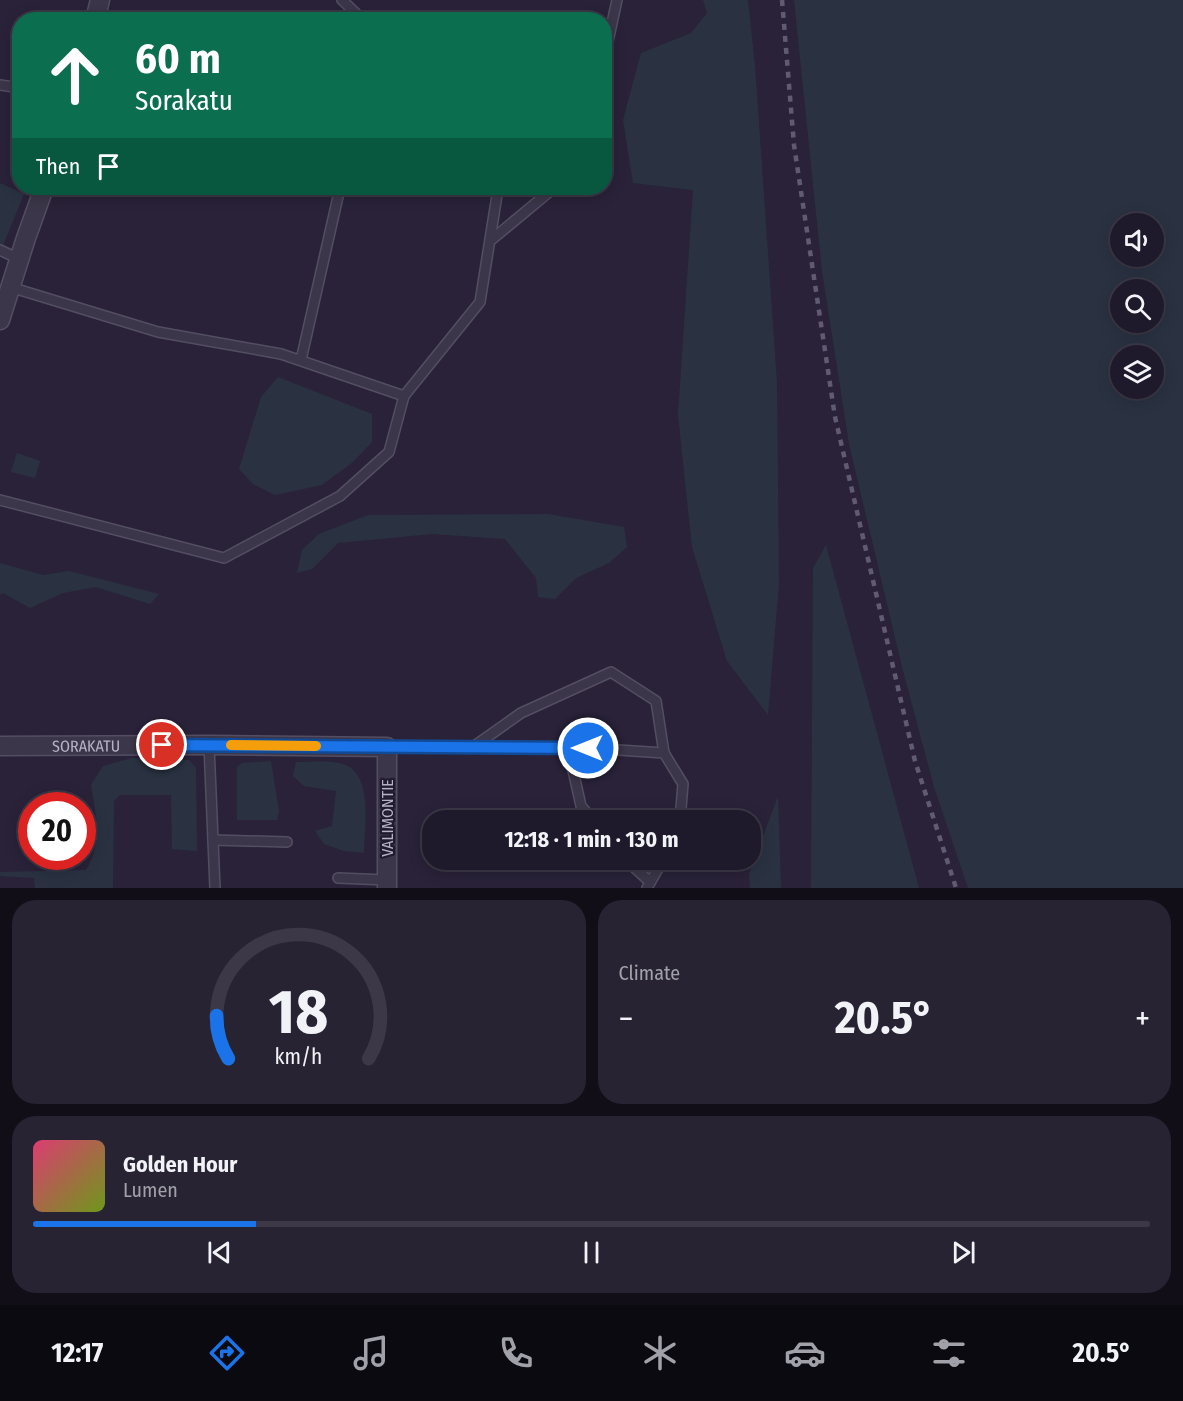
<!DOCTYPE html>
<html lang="en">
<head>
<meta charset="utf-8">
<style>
	:root { --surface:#1f1a2b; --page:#272333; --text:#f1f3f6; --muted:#a1a1a9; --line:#3c3847; --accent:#1a73e8 }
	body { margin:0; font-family:"Fira Sans Condensed",sans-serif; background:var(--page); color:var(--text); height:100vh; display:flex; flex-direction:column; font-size:22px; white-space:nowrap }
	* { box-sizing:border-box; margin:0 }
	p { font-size:20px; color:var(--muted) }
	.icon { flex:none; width:33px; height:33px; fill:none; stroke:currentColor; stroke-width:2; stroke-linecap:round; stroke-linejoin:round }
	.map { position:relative; height:888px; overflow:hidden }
	.panel { display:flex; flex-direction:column; gap:12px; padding:12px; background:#110e18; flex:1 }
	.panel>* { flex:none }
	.banner { position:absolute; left:12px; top:12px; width:600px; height:183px; border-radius:24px; box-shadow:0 3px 15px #0003,0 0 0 2px var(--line); background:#0b6e4f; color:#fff; overflow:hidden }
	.tools { position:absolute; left:1110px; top:213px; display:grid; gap:12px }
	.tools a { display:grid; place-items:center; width:54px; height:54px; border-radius:50%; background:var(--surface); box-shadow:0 3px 15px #0003,0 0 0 2px var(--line); font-size:30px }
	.speed { position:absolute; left:18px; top:792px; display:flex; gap:12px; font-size:30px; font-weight:700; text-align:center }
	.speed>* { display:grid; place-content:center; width:78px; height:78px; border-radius:50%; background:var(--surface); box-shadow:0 3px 15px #0003,0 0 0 2px var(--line); line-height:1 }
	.speed .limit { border:9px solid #d22; background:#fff; color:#111 }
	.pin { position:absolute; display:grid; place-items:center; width:51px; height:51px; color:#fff; margin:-26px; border:3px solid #fff; border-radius:50%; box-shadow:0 2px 6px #0007 }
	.me { position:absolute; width:66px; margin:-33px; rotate:270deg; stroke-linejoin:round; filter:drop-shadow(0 0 4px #0008) }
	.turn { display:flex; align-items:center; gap:21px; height:126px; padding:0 24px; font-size:27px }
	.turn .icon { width:78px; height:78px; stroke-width:2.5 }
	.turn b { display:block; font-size:42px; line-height:51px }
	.then { display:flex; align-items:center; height:57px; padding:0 24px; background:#0003; gap:12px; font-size:22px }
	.big { font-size:45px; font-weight:700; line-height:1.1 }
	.panel .card { flex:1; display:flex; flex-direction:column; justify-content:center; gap:9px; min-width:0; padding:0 21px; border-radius:24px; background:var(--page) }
	.panel .dial { align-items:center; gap:0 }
	.dial svg { height:156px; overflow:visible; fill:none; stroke:var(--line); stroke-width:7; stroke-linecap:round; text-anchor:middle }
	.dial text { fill:var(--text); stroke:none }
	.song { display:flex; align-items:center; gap:18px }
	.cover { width:72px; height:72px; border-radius:9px; background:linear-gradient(135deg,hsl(340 70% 55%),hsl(80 70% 35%)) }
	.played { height:6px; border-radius:3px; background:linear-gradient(90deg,var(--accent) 20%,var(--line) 20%) }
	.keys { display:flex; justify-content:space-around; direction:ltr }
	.heat { display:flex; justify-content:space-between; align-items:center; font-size:33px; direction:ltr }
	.panel .tiles { flex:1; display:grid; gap:12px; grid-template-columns:1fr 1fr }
	.card:last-child { grid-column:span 2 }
	.trip { position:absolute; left:422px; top:810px; width:339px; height:60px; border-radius:24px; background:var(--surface); box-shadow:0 3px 15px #0003,0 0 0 2px var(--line); font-weight:700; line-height:60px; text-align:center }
	.menu { display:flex; height:96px; justify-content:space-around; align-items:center; background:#0c0a11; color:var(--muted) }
	.menu .icon { width:42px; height:42px }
	.menu .current { color:var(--accent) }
	.menu b { font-size:27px; color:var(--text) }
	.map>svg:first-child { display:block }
	.green { fill:#2a3242; fill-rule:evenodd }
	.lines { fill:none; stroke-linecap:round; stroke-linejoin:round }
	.lane-casing { stroke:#544e62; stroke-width:12 }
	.street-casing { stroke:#544e62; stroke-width:21 }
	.lane { stroke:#3c364a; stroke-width:9 }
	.street { stroke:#3c364a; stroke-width:18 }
	.rail { stroke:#615a73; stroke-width:4.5; stroke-dasharray:6 6; stroke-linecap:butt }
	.route-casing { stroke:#114b97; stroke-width:15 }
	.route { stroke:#1a73e8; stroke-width:10 }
	.slow { stroke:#f59e0b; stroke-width:10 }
	.labels { text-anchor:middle; stroke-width:4.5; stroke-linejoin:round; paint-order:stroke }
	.street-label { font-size:16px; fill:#b7b1c6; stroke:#211b2f }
</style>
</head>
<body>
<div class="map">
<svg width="1183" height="888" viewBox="0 0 1183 888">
	<rect width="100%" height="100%" fill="#292239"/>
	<!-- green -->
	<g class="green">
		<polygon points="703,0 748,0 755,66 777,383 779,583 768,715 727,661 692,547 678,415 693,190 633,183 623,120 641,53 691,33 707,13"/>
		<path d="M794,0h389v888h-215l-34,-101 -31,-116 -54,-227 -27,-173zM1120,224h34v32h-34zM1120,290h34v32h-34zM1120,356h34v32h-34z"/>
		<polygon points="0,183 24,194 0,253"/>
		<polygon points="278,377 372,414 372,442 353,462 322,485 275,495 253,484 239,469 261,397"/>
		<polygon points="17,453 40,461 35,478 11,472"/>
		<polygon points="548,514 624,527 627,547 609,563 576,578 555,599 538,597 536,578 505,539 432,534 338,543 312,569 297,573 302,550 319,534 368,515"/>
		<polygon points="826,545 919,888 811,888 813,568"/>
		<polygon points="0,563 43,575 69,571 159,594 150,604 96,587 63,593 30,608 3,593 0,595"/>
		<path d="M132,758l57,2 7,8 1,83 -25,-2 -1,-54h-51l-6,6 -1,87h-78l-1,-10 -34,-2v-4l86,-2c17,-27 10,-55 5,-85l12,-19z"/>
		<polygon points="271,761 279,811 277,820 237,820 237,767 242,763"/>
		<path d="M296,762c15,0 32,-2 47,2 31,10 21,63 21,89l-20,-2 -20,-7 -9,-13 17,-5 4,-35 -32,-5 -11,-10z"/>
		<polygon points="778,796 781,888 750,888 749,874"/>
	</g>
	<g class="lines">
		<defs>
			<g id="lane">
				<polyline points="342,0 363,20"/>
				<polyline points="604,60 617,0"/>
				<polyline points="0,85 20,88"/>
				<polyline points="490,241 554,188"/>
				<polyline points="0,250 19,259"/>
				<polyline points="301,360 340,188"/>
				<polyline points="404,396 480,302 498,189 494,188"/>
				<polyline points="0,500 224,558 340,496 389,452 404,396 281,354 158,332 10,287"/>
				<polyline points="209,745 215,888"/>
				<polyline points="387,747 588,748 664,753 683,784 680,820"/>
				<polyline points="473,747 521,713 611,672 656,701 664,753"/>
				<polyline points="568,748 581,806 593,820"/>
				<polyline points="213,840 287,842"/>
				<polyline points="626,860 650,882"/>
				<polyline points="338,878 387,880"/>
				<polyline points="647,888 663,860"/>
			</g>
			<g id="street">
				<polyline points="95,20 100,0"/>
				<polyline points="0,320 26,238 44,188"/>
				<path id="s1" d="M0,746l209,-1 178,2v141"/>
			</g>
		</defs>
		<!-- lane casing -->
		<use href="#lane" class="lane-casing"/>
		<!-- street casing -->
		<use href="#street" class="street-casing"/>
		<!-- lane -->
		<use href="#lane" class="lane"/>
		<!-- street -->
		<use href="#street" class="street"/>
		<!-- rail -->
		<polyline class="rail" points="782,0 794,145 835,417 915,761 956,888"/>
	</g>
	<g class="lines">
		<defs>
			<polyline id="route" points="162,745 588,748"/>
		</defs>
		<!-- route casing -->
		<use href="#route" class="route-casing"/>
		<!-- route -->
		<use href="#route" class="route"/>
		<!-- slow -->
		<polyline class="slow" points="231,745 316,746"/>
	</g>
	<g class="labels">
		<!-- street labels -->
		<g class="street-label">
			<text dy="6" stroke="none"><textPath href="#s1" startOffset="86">SORAKATU</textPath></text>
			<text transform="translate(387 818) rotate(-90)" y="6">VALIMONTIE</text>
		</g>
	</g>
</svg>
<div class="tools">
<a><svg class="icon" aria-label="sound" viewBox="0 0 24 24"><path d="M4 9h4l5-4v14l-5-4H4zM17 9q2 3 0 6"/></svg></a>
<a><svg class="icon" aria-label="search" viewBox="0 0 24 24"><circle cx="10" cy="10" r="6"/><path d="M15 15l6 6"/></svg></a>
<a><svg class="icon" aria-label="layers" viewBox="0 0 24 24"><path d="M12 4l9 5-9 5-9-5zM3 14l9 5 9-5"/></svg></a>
</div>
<div class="speed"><div class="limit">20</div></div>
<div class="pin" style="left:162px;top:745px;background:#d93025"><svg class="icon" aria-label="arrive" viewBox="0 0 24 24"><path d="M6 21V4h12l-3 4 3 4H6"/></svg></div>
<svg class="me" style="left:588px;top:748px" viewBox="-20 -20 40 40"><circle r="17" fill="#1a73e8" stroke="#fff" stroke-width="3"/><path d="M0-11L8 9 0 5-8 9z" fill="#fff"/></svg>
<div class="trip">12:18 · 1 min · 130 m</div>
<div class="banner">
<div class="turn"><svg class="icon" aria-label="ahead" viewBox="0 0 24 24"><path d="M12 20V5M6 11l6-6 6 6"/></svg><div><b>60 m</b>Sorakatu</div></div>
<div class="then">Then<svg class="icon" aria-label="arrive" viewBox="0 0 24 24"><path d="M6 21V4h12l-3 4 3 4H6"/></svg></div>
</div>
</div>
<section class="panel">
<div class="tiles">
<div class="card dial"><svg viewBox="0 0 100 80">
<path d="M14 69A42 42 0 1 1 86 69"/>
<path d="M14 69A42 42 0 0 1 8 47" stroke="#1a73e8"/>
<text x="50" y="56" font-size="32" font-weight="700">18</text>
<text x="50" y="72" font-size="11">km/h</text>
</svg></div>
<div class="card"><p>Climate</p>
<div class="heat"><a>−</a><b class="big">20.5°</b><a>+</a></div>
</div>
<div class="card">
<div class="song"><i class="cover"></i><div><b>Golden Hour</b><p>Lumen</p></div></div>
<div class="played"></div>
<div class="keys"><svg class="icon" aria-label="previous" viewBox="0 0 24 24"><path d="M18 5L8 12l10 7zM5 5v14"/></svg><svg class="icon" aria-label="pause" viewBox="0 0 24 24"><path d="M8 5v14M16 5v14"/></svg><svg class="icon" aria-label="next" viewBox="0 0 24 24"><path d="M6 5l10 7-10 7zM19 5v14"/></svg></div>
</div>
</div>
</section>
<nav class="menu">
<b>12:17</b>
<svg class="icon current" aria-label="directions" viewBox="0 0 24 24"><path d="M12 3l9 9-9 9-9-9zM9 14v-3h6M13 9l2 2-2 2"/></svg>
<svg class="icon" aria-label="music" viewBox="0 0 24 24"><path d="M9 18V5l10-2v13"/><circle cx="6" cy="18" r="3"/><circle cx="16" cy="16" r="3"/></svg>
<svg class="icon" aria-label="phone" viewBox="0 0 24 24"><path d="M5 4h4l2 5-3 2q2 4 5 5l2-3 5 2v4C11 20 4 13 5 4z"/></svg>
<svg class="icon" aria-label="climate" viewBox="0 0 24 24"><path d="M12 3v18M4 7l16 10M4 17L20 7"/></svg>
<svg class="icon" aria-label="car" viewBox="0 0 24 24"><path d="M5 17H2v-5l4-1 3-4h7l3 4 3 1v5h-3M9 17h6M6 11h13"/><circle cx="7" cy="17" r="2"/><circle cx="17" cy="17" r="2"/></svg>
<svg class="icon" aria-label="filters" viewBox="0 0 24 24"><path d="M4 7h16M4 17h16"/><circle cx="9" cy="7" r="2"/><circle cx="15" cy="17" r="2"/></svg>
<b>20.5°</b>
</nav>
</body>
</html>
